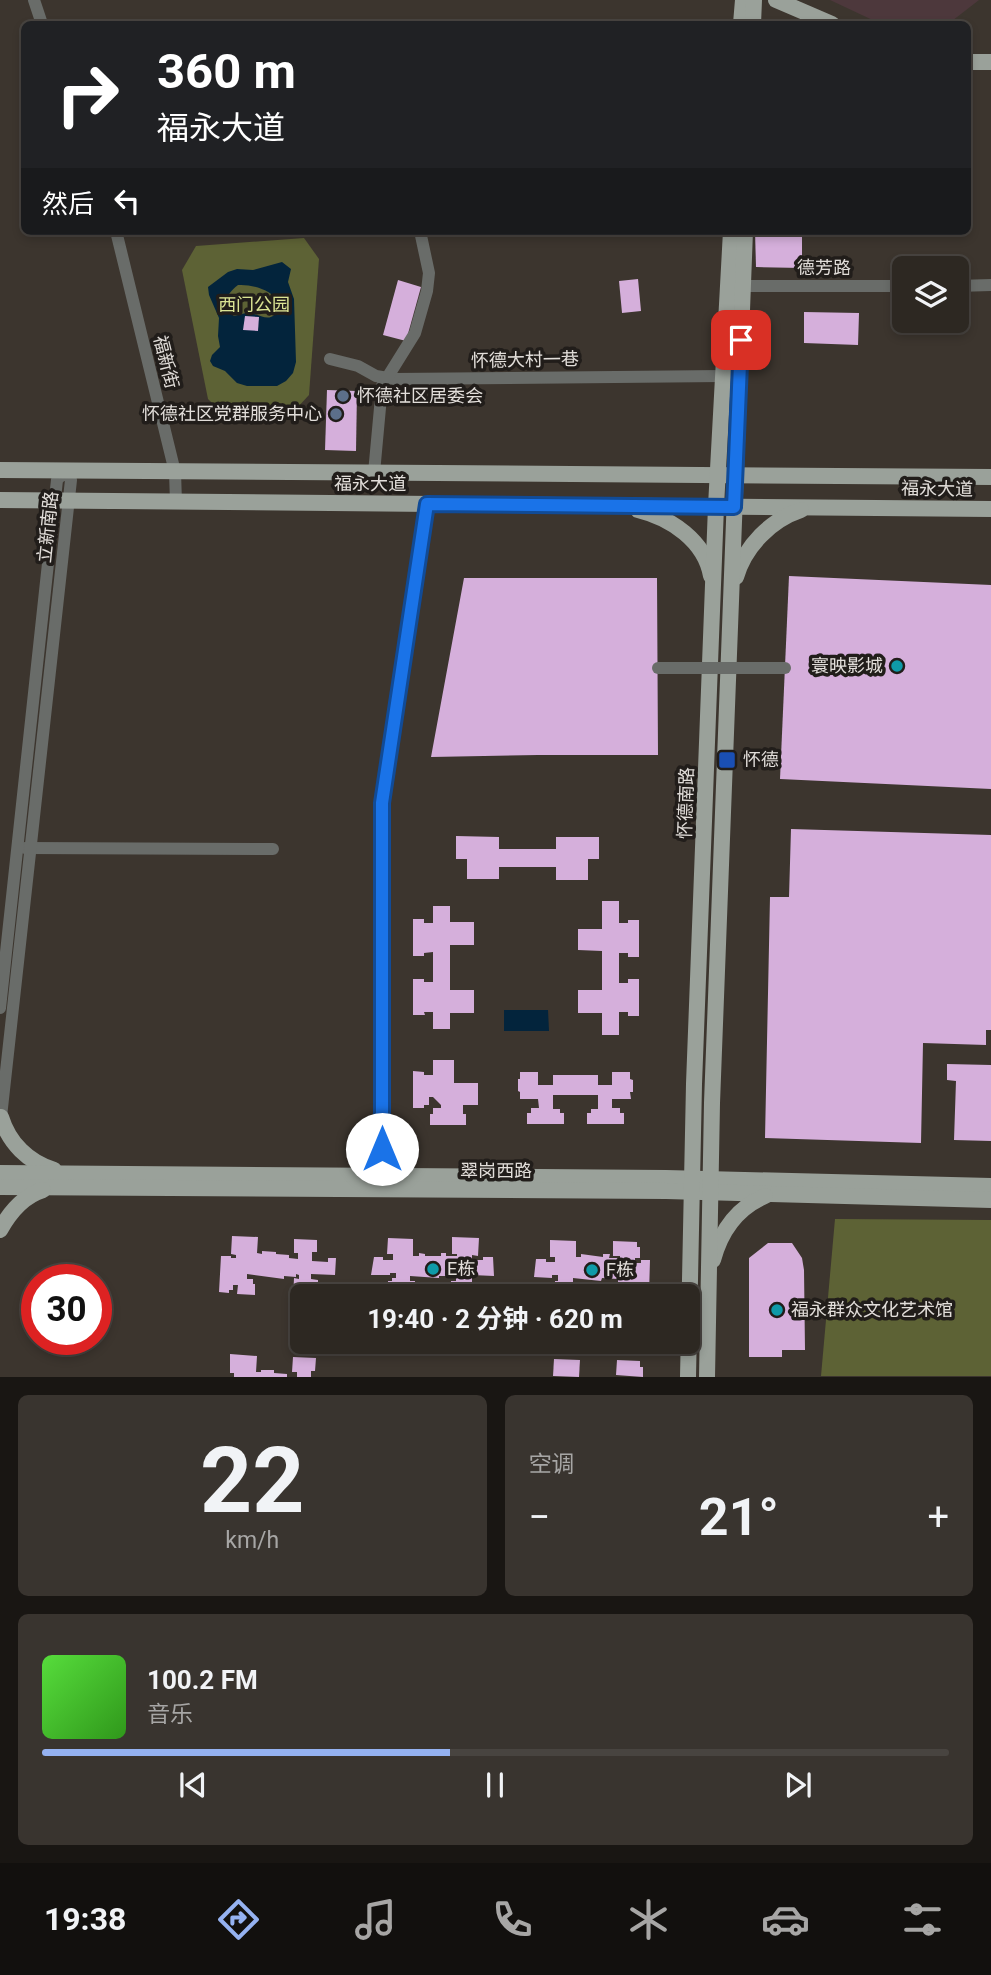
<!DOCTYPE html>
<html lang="zh">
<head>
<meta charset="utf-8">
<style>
	:root { --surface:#2d2822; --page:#39342f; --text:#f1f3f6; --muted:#a7a6a5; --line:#484440; --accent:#95b2f1 }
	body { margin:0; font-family:Roboto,"Noto Sans SC",sans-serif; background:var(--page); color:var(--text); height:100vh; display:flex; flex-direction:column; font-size:26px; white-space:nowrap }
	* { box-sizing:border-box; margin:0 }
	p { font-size:23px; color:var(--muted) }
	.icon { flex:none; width:38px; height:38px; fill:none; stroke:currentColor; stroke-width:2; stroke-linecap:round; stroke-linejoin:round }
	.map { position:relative; height:1377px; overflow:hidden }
	.drawer { display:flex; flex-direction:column; gap:18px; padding:18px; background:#191613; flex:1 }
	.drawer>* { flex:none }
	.banner { position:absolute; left:21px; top:21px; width:950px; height:214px; border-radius:10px; box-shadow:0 4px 10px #0003,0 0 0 2px var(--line); background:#202124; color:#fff; overflow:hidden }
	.fabs { position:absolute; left:892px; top:256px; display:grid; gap:14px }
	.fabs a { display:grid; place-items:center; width:77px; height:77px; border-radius:10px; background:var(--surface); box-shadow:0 4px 10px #0003,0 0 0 2px var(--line); font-size:35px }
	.speed { position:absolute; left:21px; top:1264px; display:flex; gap:14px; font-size:35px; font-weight:700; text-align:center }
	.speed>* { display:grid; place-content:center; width:91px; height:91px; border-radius:50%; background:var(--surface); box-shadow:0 4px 10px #0003,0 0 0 2px var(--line); line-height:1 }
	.speed .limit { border:10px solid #d22; background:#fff; color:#111 }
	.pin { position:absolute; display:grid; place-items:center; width:60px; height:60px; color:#fff; margin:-30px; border-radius:14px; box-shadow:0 4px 10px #0006 }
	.me { position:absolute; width:77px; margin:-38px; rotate:0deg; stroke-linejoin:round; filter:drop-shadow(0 0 5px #0008) }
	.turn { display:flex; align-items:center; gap:24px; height:147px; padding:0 21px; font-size:32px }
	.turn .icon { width:91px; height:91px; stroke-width:2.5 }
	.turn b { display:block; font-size:49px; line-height:60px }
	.then { display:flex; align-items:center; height:66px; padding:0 21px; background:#0003; gap:14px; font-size:26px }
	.big { font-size:52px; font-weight:700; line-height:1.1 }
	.drawer .card { flex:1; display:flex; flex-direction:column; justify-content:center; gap:10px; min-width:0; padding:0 24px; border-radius:10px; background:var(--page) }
	.drawer .dial { align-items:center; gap:0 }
	.dial b { font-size:91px; line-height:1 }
	.song { display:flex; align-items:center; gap:21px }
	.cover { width:84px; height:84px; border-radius:10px; background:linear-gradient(135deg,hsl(110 70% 55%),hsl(110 70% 35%)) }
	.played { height:7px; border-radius:4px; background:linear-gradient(90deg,var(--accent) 45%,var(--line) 45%) }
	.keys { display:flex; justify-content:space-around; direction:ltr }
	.heat { display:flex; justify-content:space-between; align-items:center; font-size:38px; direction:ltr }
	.drawer .tiles { flex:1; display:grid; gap:18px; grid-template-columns:1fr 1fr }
	.card:last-child { grid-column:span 2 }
	.trip { position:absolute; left:290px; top:1284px; width:410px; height:70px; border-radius:10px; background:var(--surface); box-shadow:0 4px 10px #0003,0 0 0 2px var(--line); font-weight:700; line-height:70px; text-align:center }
	.menu { display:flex; height:112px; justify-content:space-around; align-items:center; background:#12100e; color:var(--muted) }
	.menu .icon { width:49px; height:49px }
	.menu .on { color:var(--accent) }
	.menu b { font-size:32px; color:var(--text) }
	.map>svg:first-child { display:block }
	.education { fill:#4d383c }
	.green { fill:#5d6235 }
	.water { fill:#03243c; fill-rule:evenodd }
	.building { fill:#d5afdb }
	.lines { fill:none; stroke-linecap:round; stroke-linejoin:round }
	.minor { stroke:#696c69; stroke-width:12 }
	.major { stroke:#9aa19a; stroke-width:16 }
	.minor-bridge { stroke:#696c69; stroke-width:12 }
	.route-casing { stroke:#114b97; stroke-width:18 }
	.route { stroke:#1a73e8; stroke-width:12 }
	.service-dot { fill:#5c6f8a; stroke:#211d1a; stroke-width:2.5 }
	.culture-dot { fill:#0f9aa8; stroke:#211d1a; stroke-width:2.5 }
	.transit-dot { fill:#1a4fb4; stroke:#211d1a; stroke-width:2.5 }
	.labels { text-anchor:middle; stroke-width:7; stroke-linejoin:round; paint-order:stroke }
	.street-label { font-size:18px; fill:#e2deda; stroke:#211d1a }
	.park-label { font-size:18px; fill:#dbe494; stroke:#211d1a }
	.poi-label { font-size:18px; fill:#e2deda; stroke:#211d1a; text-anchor:start }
</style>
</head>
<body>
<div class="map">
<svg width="991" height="1377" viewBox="0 0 991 1377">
	<rect width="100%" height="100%" fill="#3c352e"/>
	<!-- education -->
	<polygon class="education" points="830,0 979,0 948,24 881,24"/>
	<!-- green -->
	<g class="green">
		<polygon points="304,238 319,259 309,395 296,409 219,410 208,399 182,270 196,246"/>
		<polygon points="835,1219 991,1220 991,1376 821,1376"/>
	</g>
	<!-- water -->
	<g class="water">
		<path d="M282,262l9,7 -3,13 6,17 2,63 -3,11 -7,8 -9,5h-30l-10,-3 -12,-12 -12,-5 -3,-5 2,-6 8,-8 -2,-11 1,-18 -10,-23 -1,-8 20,-15 9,-3 16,1zM238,285c14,-1 34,5 42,18 -7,26 -20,9 -34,10 -4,1 -8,2 -12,3 -14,-9 -8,-22 4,-31z"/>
		<polygon points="504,1010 548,1010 549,1031 504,1031"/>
	</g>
	<!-- building -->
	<g class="building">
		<polygon points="755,231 802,231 802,268 756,267"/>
		<polygon points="638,279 641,311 622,313 619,281"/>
		<polygon points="398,280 421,287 406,341 383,335"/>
		<polygon points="804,312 859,313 858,345 804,343"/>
		<polygon points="245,316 259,317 258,331 243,330"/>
		<polygon points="327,390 357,391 356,451 325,450"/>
		<polygon points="789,576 991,585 991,789 780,779"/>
		<polygon points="464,578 657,578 658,755 538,755 431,757"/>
		<polygon points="791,829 991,835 991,1030 986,1030 986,1045 923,1043 921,1143 765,1138 770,897 789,897"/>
		<polygon points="456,836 499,837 499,849 556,849 556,837 599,837 599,859 588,859 588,880 556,880 556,867 499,867 499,879 467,879 467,859 456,859"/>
		<polygon points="602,901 619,901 619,923 628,923 628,920 639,920 639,957 628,957 628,953 619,953 619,983 628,983 628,979 639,979 639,1016 628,1016 628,1012 619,1012 619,1035 602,1035 602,1013 578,1013 578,990 602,990 602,951 578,950 578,929 602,929"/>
		<polygon points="433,906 450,906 450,922 474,922 474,945 450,945 450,990 474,990 474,1013 450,1013 450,1029 433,1029 433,1012 424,1012 425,1015 413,1015 413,979 424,979 424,982 433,982 433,952 424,953 424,956 413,956 413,919 424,919 424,923 433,923"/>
		<polygon points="433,1060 454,1060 454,1083 478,1083 478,1105 463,1105 463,1114 466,1114 466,1125 430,1125 430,1114 433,1114 433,1108 441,1108 441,1105 433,1097 429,1097 429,1105 424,1105 424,1108 413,1108 413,1071 424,1072 424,1075 433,1075"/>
		<polygon points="947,1064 991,1065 991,1141 954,1140 956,1081 947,1080"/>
		<polygon points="520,1072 538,1072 538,1085 553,1085 553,1075 598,1075 598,1085 612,1085 612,1072 630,1072 630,1079 633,1080 633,1092 630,1092 631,1099 612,1099 612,1108 620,1108 620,1113 624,1113 624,1124 587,1124 587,1113 591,1113 591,1109 598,1109 598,1095 553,1095 553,1109 560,1109 560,1113 564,1113 564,1124 527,1124 527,1113 531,1113 531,1108 539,1108 538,1099 520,1099 520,1092 518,1091 518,1079 520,1079"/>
		<polygon points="232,1236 258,1237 257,1253 262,1254 262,1251 276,1252 276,1254 289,1255 289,1258 298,1259 298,1253 294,1253 294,1239 317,1240 317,1252 312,1252 312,1261 328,1262 328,1258 336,1258 335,1275 311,1274 311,1279 318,1280 318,1297 303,1297 303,1301 293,1301 294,1278 299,1279 299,1275 296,1274 296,1277 284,1276 284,1279 247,1274 247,1279 253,1279 253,1284 255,1284 255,1295 237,1294 238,1285 233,1285 233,1290 229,1290 229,1293 219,1292 221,1256 231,1256 231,1258 236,1258 236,1255 231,1254"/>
		<polygon points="452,1237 479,1238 478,1256 472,1255 472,1260 483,1260 483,1257 493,1257 494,1276 472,1275 472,1282 476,1282 476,1297 451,1297 451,1281 456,1281 456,1276 439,1276 439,1278 410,1276 410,1281 415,1281 414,1297 388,1297 388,1281 392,1281 392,1278 396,1278 396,1273 390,1273 390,1275 371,1275 374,1257 383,1257 383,1260 393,1260 393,1254 387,1254 388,1238 413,1239 413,1256 419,1256 419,1253 425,1254 425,1256 441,1256 441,1253 446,1253 446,1256 457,1256 457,1254 452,1254"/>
		<polygon points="550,1240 576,1241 576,1257 581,1257 581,1254 603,1257 603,1254 610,1254 609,1258 620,1258 620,1256 613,1256 613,1241 637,1242 637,1247 640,1247 640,1258 635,1258 635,1263 641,1263 641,1260 650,1260 649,1294 633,1294 632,1297 613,1297 613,1283 618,1283 618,1279 602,1278 601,1281 573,1278 573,1284 577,1284 577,1297 551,1297 551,1283 555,1284 555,1281 558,1281 558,1275 552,1275 552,1278 534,1277 536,1259 546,1259 546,1262 555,1262 555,1257 550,1257"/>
		<polygon points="768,1243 792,1243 802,1258 804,1270 805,1350 782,1350 782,1357 749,1357 749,1258"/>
		<polygon points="230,1354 257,1356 256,1372 261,1372 261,1370 274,1370 274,1373 287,1374 287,1377 234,1377 234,1373 230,1373"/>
		<polygon points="293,1357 316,1358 315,1371 311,1371 311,1377 297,1377 297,1372 292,1372"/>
		<polygon points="554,1359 580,1360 579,1377 553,1376"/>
		<polygon points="617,1360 640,1361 640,1367 643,1367 643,1377 616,1375"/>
	</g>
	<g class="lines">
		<!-- minor -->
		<g class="minor">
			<polyline points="34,0 42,24"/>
			<polyline points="116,231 175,472 176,502"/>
			<polyline points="743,286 905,286"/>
			<polyline points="957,286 991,285"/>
			<polyline points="330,359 358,366 376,376 394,379 723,376"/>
			<polyline points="374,473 382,386 415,333 427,291 429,273 420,231"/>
			<polyline points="25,848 273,849"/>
			<polyline points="0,1008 57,480 65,471 71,480 0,1126"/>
			<polyline points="382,1176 382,803 427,504"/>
		</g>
		<!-- major -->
		<g class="major">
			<polyline points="776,0 832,24"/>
			<polyline points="741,24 743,0"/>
			<polyline points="753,24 754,0"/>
			<polyline points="968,62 991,62"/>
			<polyline points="0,470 991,477"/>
			<polyline points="0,500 991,509"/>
			<path d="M638,510c33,8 67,31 73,66"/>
			<path d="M736,577c9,-31 35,-57 65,-67"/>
			<path d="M1,1117c8,26 27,45 53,53"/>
			<polyline points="0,1173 666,1178 991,1186"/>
			<polyline points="0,1187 666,1191 991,1200"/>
			<path d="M0,1230c10,-18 23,-34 43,-40"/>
			<path d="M713,1260c8,-30 24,-52 52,-64"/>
			<polyline points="688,1377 694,1084 716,506 731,231"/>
			<polyline points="707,1377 712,1103 745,231"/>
		</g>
		<!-- minor-bridge -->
		<polyline class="minor-bridge" points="658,668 785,668"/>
	</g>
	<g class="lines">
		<defs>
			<polyline id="route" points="382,1149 382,803 427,504 734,507 741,340"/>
		</defs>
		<!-- route casing -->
		<use href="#route" class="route-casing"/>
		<!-- route -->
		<use href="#route" class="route"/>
	</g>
	<!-- markers -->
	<g class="service-dot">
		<circle cx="343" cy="396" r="7"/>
		<circle cx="336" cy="414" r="7"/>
	</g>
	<g class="culture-dot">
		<circle cx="897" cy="666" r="7"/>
		<circle cx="433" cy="1269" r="7"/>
		<circle cx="592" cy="1270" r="7"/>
		<circle cx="777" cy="1310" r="7"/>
	</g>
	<rect class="transit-dot" x="718" y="751" width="18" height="18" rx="3.5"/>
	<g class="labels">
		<!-- street labels -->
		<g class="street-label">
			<text x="824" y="274">德芳路</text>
			<text transform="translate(525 360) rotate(-1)" y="6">怀德大村一巷</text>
			<text transform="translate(166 362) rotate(76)" y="6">福新街</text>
			<text x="370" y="490">福永大道</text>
			<text transform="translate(937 489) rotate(1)" y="6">福永大道</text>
			<text transform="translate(48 527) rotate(-84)" y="6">立新南路</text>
			<text transform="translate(686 803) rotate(-88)" y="6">怀德南路</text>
			<text x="496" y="1177">翠岗西路</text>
		</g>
		<!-- park labels -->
		<g class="park-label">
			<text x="254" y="311">西门公园</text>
		</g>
		<!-- poi labels -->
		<g class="poi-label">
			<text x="357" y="402">怀德社区居委会</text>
			<text x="322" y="420" text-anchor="end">怀德社区党群服务中心</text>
			<text x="883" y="672" text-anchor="end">寰映影城</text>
			<text x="743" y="766">怀德</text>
			<text x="447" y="1275">E栋</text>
			<text x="606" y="1276">F栋</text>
			<text x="791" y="1316">福永群众文化艺术馆</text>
		</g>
	</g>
</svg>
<div class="fabs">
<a><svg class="icon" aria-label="layers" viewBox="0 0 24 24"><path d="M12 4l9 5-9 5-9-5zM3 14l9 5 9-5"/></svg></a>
</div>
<div class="speed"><div class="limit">30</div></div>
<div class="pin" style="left:741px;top:340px;background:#d93025"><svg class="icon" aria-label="arrive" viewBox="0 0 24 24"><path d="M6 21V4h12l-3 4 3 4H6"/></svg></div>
<svg class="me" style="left:382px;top:1149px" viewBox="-20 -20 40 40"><circle r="19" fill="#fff"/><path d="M0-13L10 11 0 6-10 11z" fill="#1a73e8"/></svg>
<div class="trip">19:40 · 2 分钟 · 620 m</div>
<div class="banner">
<div class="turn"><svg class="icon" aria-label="right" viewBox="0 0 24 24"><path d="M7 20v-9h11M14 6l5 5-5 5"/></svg><div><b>360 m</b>福永大道</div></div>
<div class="then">然后<svg class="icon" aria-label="left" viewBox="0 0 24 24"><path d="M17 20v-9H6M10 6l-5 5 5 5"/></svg></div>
</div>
</div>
<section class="drawer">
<div class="tiles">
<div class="card dial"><b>22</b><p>km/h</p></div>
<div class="card"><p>空调</p>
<div class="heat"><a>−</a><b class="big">21°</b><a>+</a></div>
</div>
<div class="card">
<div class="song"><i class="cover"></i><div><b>100.2 FM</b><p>音乐</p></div></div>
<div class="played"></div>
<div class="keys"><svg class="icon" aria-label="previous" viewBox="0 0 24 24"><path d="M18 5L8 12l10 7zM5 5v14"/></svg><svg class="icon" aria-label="pause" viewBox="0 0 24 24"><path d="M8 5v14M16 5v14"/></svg><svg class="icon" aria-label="next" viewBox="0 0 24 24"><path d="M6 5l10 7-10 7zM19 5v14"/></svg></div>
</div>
</div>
</section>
<nav class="menu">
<b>19:38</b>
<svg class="icon on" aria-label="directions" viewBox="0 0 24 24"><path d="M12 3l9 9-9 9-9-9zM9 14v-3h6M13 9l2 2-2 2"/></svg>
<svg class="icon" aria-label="music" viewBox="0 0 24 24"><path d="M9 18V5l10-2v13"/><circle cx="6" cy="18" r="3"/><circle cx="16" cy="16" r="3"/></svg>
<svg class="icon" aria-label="phone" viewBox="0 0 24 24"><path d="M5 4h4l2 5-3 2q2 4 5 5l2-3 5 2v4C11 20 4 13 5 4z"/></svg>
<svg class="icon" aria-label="climate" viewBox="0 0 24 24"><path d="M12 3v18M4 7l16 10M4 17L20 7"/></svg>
<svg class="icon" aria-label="car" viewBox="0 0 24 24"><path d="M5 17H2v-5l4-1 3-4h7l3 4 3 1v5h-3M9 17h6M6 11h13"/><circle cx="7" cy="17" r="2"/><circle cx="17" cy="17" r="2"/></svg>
<svg class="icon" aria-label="filters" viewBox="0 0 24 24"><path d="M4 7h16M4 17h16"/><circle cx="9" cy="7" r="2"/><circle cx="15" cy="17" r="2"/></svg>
</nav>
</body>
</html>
